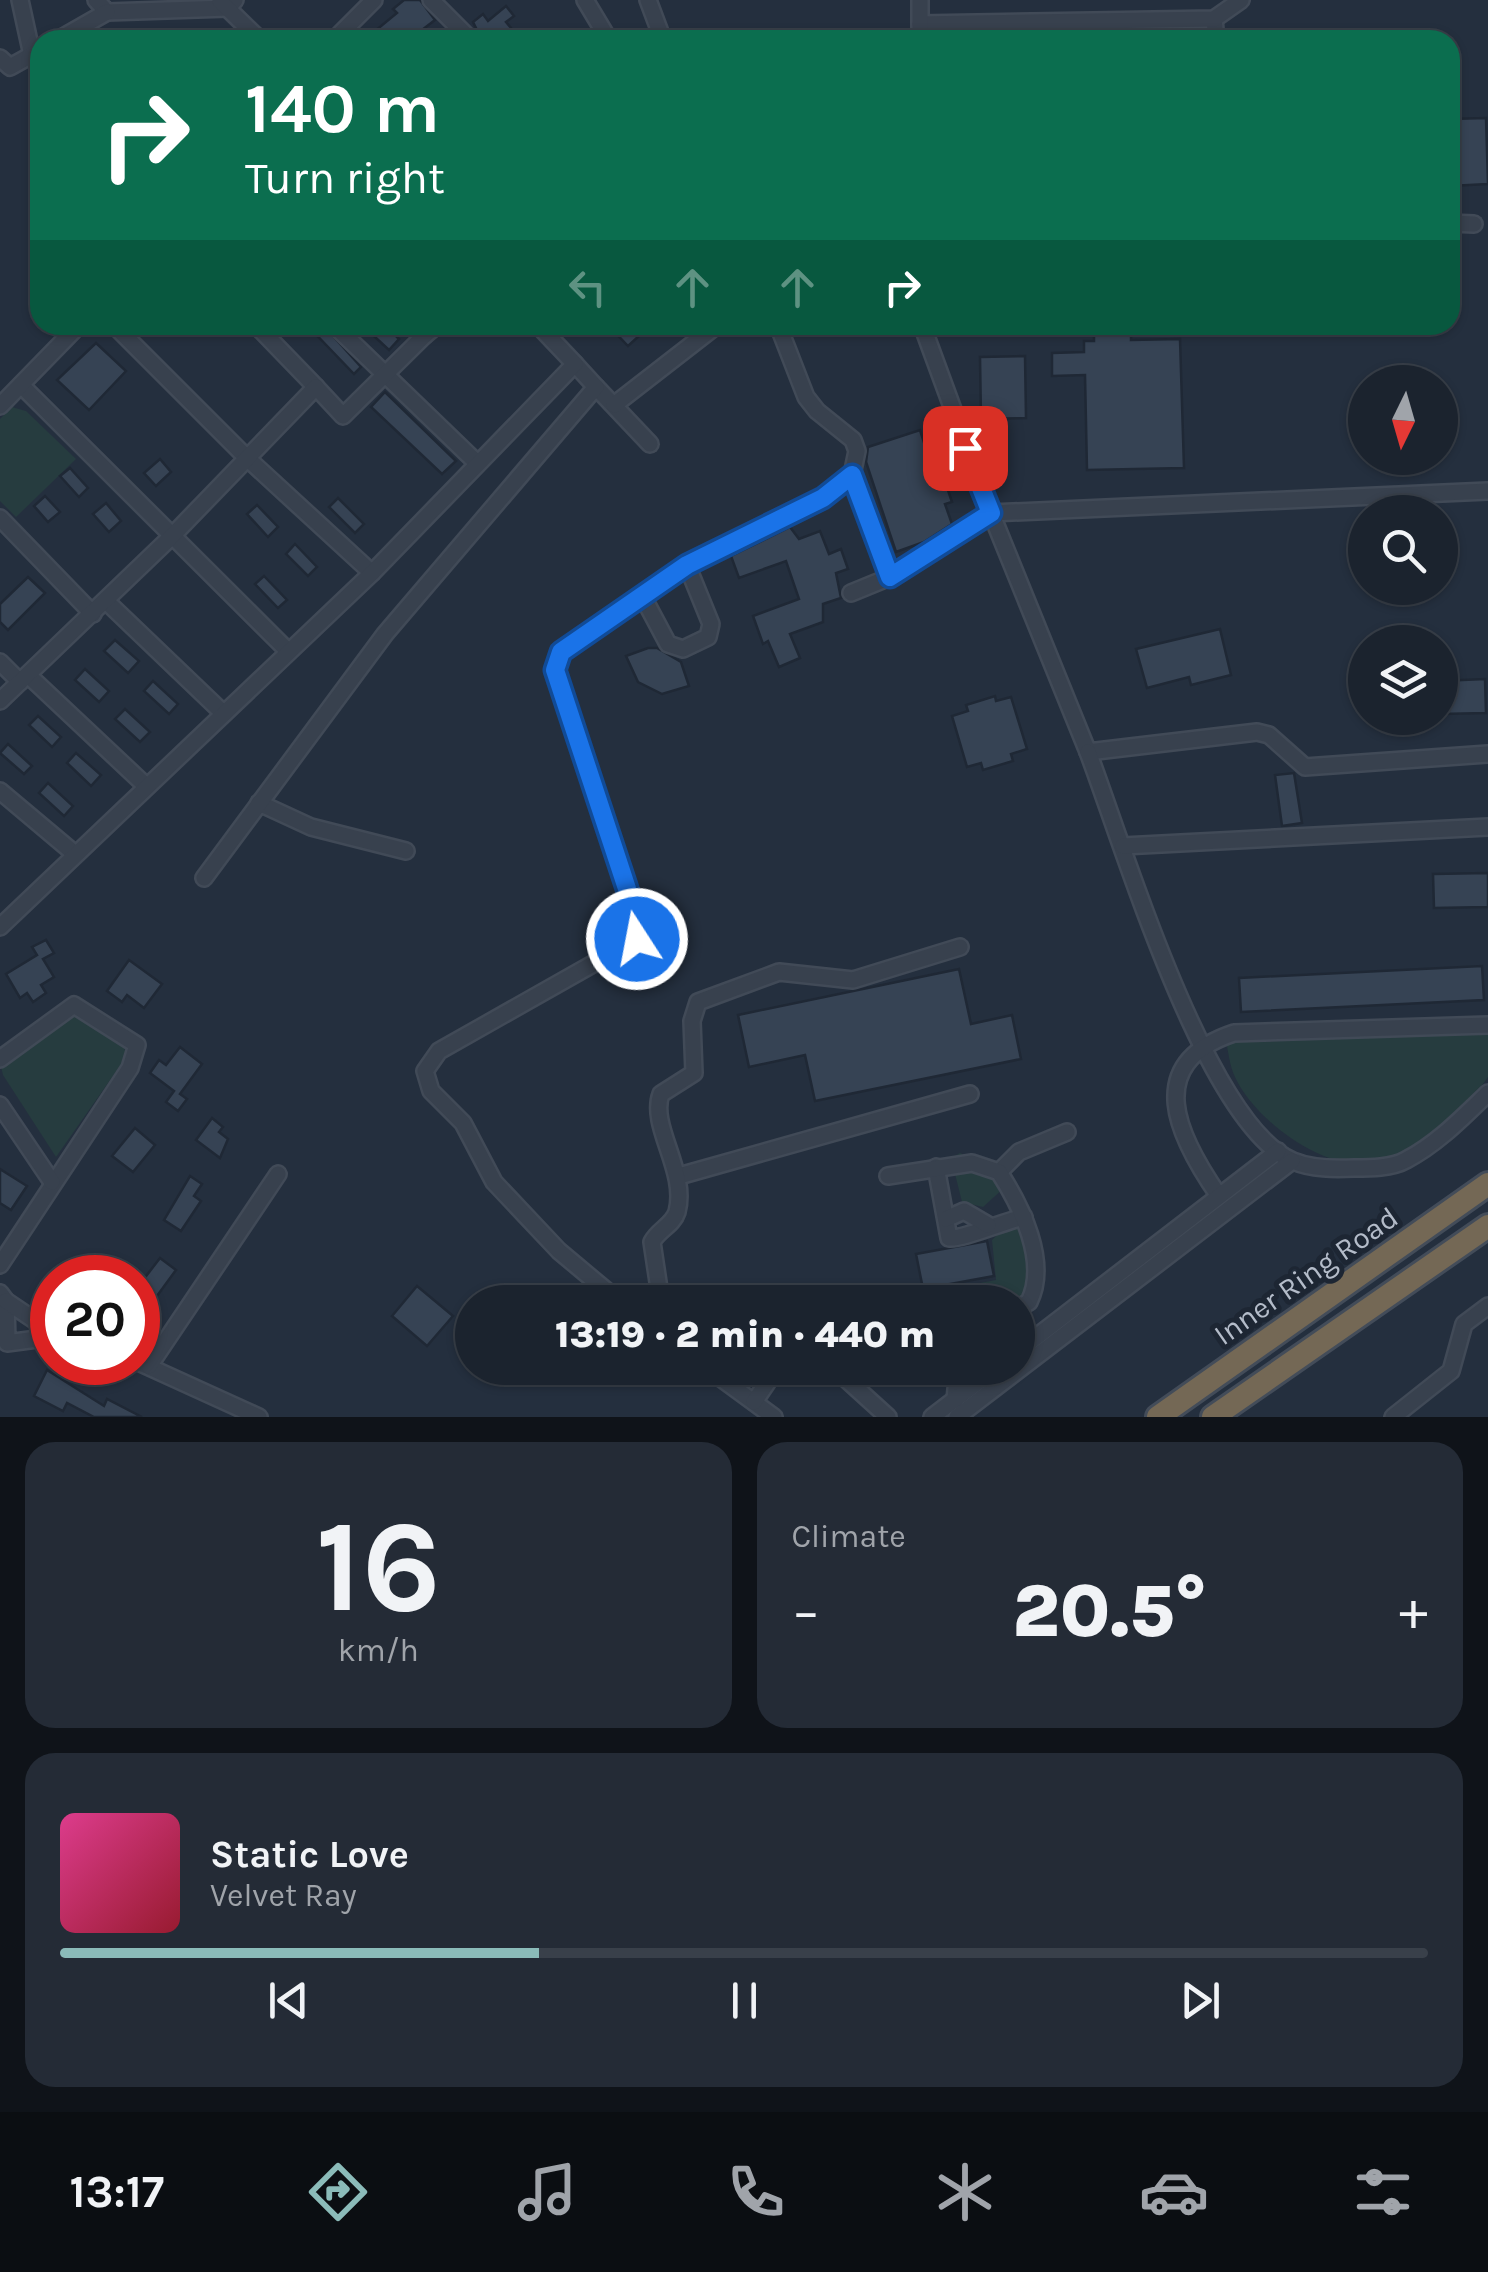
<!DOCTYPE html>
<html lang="en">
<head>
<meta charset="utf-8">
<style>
	:root { --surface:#1b232e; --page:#242b36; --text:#f1f3f6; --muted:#a0a4aa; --line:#39404a; --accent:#8bbbb9 }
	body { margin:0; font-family:Karla,sans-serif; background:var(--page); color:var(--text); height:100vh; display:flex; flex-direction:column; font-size:38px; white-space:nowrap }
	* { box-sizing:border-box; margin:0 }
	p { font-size:32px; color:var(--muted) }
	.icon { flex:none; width:55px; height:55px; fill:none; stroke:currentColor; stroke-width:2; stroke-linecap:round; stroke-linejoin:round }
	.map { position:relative; height:1417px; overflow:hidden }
	.details { display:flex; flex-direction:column; gap:25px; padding:25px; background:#0f1319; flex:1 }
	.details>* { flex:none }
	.hud { position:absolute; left:30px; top:30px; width:1430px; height:305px; border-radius:30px; box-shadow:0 2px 8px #0004,0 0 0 2px var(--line); background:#0b6e4f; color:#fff; overflow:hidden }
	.needle { width:65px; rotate:185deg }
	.buttons { position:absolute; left:1348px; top:365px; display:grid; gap:20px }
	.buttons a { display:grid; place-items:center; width:110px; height:110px; border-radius:50%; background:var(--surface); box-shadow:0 2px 8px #0004,0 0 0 2px var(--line); font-size:50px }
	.speed { position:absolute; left:30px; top:1255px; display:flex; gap:20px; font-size:50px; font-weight:700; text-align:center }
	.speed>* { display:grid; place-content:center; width:130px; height:130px; border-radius:50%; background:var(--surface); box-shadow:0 2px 8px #0004,0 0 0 2px var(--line); line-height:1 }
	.speed .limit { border:15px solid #d22; background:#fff; color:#111 }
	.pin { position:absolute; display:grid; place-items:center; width:85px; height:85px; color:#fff; margin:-42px; border-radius:20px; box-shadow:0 5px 15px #0006 }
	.me { position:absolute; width:110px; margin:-55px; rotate:349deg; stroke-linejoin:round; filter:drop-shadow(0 0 8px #0008) }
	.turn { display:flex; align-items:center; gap:35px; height:210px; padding:0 50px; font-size:45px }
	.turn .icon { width:130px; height:130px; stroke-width:2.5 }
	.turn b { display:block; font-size:70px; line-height:85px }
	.lanes { display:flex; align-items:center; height:95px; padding:0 50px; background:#0003; justify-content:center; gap:50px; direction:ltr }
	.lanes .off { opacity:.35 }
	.big { font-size:75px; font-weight:800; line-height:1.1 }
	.details .widget { flex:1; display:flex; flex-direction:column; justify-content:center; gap:15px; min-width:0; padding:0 35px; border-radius:30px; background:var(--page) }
	.details .dial { align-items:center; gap:0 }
	.dial b { font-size:130px; line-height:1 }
	.song { display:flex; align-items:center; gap:30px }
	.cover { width:120px; height:120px; border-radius:15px; background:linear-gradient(135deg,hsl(330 70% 55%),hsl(350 70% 35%)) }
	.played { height:10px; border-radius:5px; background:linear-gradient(90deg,var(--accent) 35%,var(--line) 35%) }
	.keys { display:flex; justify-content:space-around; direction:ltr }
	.heat { display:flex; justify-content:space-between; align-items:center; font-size:55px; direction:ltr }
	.details .tiles { flex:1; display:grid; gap:25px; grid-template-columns:1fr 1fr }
	.widget:last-child { grid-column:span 2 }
	.trip { position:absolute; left:455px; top:1285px; width:580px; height:100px; border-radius:50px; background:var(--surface); box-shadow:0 2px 8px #0004,0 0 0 2px var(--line); font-weight:800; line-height:100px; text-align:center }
	.dock { display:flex; height:160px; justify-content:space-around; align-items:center; background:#0b0e12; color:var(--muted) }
	.dock .icon { width:70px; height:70px }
	.dock .selected { color:var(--accent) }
	.dock b { font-size:45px; color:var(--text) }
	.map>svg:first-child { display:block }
	.green { fill:#263c3f }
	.building { fill:#364354; stroke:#1f2835; stroke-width:2.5 }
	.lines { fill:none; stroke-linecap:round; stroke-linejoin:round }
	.minor-casing { stroke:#414a57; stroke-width:20 }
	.highway-casing { stroke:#434c59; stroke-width:28 }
	.minor { stroke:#38414e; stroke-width:15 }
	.highway { stroke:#746855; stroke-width:22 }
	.route-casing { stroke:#114b97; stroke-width:25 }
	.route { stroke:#1a73e8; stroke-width:18 }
	.labels { text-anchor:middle; stroke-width:10; stroke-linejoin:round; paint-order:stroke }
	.street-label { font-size:30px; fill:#b4bcc9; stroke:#1d2633 }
</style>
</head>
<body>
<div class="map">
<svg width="1488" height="1417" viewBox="0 0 1488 1417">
	<rect width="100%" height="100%" fill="#242f3e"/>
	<!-- green -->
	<g class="green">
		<polygon points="12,407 26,411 76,459 16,517 0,501 0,419"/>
		<polygon points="66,1008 122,1042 127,1056 56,1157 3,1075 0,1063"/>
		<path d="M1488,1031v46l-5,7c-30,29 -61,66 -104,78 -50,14 -124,-41 -144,-85 -5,-10 -7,-26 -9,-37z"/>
		<polygon points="960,1153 979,1161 1005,1187 983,1207 962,1202 951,1158"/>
		<polygon points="1025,1225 1035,1262 1024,1298 982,1302 980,1283 996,1280 992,1240 999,1233"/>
	</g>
	<!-- building -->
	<g class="building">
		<polygon points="404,0 420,0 435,20 418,33 423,40 364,40 397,13 393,9"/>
		<polygon points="506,6 514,16 506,22 517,35 511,40 482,40 473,22 483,14 488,21"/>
		<polygon points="1486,118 1488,184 1450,186 1450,119"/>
		<polygon points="307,325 323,325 361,367 354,374"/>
		<polygon points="362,325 385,325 399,339 389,350"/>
		<polygon points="608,325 628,325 639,336 628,346"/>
		<polygon points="1094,325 1131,325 1131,340 1180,339 1184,468 1087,470 1085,375 1052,376 1052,353 1084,352 1084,341 1094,341"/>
		<polygon points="96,343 126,371 89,410 57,380"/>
		<polygon points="1025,356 1026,418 981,419 980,357"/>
		<polygon points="385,392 456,461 442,474 371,407"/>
		<polygon points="920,430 928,455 935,452 952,502 945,504 952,524 924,542 896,552 866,462 868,447"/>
		<polygon points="160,459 171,472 156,486 144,473"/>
		<polygon points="70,468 88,488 79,497 60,476"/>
		<polygon points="45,496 60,512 48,522 34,506"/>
		<polygon points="338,498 364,524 355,533 329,507"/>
		<polygon points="106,503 121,521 109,532 93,514"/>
		<polygon points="257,505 278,527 268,537 247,514"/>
		<polygon points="790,527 799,539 820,531 829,554 841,549 848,569 836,573 841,598 823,604 823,622 790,634 800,658 779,667 768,641 763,644 753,616 799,599 786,561 739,578 731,556"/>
		<polygon points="295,544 317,567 308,576 286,554"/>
		<polygon points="264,576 287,600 278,608 255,584"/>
		<polygon points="28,577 45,593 8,630 0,622 0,604"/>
		<polygon points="1220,629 1231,675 1191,685 1189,677 1147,688 1136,649"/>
		<polygon points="115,640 139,661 128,673 104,651"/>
		<polygon points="648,648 657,648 681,662 689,686 662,694 638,682 626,656"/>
		<polygon points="85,669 109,691 99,702 75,680"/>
		<polygon points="1485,679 1486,713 1440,714 1440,681"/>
		<polygon points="153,681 178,704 169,714 144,691"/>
		<polygon points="995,696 996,701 1011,697 1027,749 1011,754 1013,761 983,770 981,763 967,767 952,716 968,711 966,705"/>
		<polygon points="125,709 150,732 140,742 115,719"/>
		<polygon points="38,716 61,737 52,747 29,725"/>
		<polygon points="8,744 32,766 24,774 0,753"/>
		<polygon points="76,753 101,775 91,786 67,763"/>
		<polygon points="1294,773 1302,823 1282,826 1275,775"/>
		<polygon points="48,783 73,806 64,816 39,793"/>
		<polygon points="1488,873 1488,907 1434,908 1433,874"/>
		<polygon points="46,940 54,953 43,959 54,977 41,985 46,993 33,1002 27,993 20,998 6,974 37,955 32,947"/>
		<polygon points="129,960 162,984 144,1008 127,995 122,1002 107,991"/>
		<polygon points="1482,966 1484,1000 1241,1012 1239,978"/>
		<polygon points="959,969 971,1024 1012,1015 1021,1059 815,1101 805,1055 749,1067 738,1015"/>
		<polygon points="180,1047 202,1064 180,1094 187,1099 178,1111 166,1102 174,1091 150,1073 159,1060 166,1065"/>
		<polygon points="212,1118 223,1127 219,1132 228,1139 220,1158 196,1140"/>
		<polygon points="135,1128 155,1145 133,1172 112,1156"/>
		<polygon points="0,1169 27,1186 11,1210 0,1203"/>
		<polygon points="190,1176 202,1184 194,1196 201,1201 181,1231 164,1220"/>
		<polygon points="987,1241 994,1276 923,1289 916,1254"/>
		<polygon points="160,1258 176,1270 157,1296 140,1284"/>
		<polygon points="417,1286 453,1316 427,1346 392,1316"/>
		<polygon points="47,1370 104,1406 107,1399 142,1417 94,1417 67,1403 63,1411 34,1396"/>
	</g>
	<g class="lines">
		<defs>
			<g id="minor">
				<polyline points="20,0 32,55"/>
				<polyline points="96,0 107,12 228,8 235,0"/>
				<polyline points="431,0 471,40"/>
				<polyline points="585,0 609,40"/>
				<polyline points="648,0 663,40"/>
				<polyline points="220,1 260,40"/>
				<polyline points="1214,19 1216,40"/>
				<polyline points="920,24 1214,19 1241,0"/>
				<polyline points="58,40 107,12"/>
				<polyline points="334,40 374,0"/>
				<polyline points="920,40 920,0"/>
				<polyline points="0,58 10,67 37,52"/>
				<polyline points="1450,223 1474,224"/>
				<polyline points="114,325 248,459 372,573"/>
				<polyline points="256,325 316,387"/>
				<polyline points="334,325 477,463"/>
				<polyline points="414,325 425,335 437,325"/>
				<polyline points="922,325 991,513 1488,491"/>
				<polyline points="21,385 287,650"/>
				<polyline points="596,387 650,444"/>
				<polyline points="614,405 717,325"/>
				<polyline points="0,406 79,325"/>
				<polyline points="852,475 890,577"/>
				<polyline points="0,518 93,614"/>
				<polyline points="851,593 890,577 991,513 1088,752 1257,732 1269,735 1305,767 1488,754"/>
				<polyline points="643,597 668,644 683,649 708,637 711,624 687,565"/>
				<polyline points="106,601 222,712"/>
				<polyline points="0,662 20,682"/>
				<polyline points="28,675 145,785"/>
				<polyline points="0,701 172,536 316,387 343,416 425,335"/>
				<path d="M1088,752c35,92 118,373 205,409 19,8 41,8 61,7 16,0 38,0 52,-8 31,-16 57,-43 82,-67"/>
				<polyline points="0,791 75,854"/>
				<polyline points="259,803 311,827 406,851"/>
				<polyline points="1123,846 1488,827"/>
				<polyline points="204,878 385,634 596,387 575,364"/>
				<polyline points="0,927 372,573 575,364 538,325"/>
				<polyline points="0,1059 74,1005 137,1045 130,1068 0,1265"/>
				<polyline points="0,1105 52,1182"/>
				<path d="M936,1167l13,71c12,2 56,-17 75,-21"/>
				<polyline points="999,1172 1019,1152 1067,1132"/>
				<polyline points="679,1176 970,1094"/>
				<path d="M888,1176l84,-13 27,9c22,34 50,90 30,130l-11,6"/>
				<path d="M1219,1196c-41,-59 -78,-132 15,-163l254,-8"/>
				<polyline points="946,1219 964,1211 988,1225"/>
				<polyline points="0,1293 6,1301 7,1343 52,1337"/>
				<polyline points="6,1301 52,1332"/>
				<polyline points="620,1302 559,1251 494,1182 463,1123 431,1091 425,1071 439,1051 637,939 637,919 555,670 557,659 572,642 687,565 823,498 852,475 857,451 853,440 817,411 806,397 778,325"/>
				<path d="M661,1302l-9,-60c6,-12 21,-17 25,-30 11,-41 -28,-86 -16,-118l33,-21 -2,-52 6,-19 81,-30 74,8 107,-33"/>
				<polyline points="1018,1351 1278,1151"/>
				<polyline points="138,1362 259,1417"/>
				<polyline points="149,1366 278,1174"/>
				<polyline points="707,1368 774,1417"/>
				<polyline points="834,1368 888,1417"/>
				<polyline points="955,1400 958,1368"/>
				<polyline points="754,1402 771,1377 789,1368"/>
				<polyline points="932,1417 996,1368"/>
				<polyline points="957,1417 1292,1161"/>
				<polyline points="1393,1417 1451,1371 1464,1324 1488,1306"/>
			</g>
			<g id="highway">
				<polyline points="1158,1417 1488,1184"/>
				<polyline points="1213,1417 1488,1226"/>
			</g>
		</defs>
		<!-- minor casing -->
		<use href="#minor" class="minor-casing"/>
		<!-- highway casing -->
		<use href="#highway" class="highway-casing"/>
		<!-- minor -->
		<use href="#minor" class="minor"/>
		<!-- highway -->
		<use href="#highway" class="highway"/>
	</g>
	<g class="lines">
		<defs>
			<polyline id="route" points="637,939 637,919 555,670 561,652 687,565 823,498 852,475 890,577 991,513 965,448"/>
		</defs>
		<!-- route casing -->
		<use href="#route" class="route-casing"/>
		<!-- route -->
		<use href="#route" class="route"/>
	</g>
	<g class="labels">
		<!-- street labels -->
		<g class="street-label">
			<text transform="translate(1306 1276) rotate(-35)" y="10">Inner Ring Road</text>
		</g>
	</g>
</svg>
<div class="buttons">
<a><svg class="needle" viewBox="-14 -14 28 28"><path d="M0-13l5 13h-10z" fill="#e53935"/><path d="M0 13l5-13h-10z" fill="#a0a4aa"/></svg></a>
<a><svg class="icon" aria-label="search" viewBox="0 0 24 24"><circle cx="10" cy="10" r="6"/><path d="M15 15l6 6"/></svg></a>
<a><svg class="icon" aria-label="layers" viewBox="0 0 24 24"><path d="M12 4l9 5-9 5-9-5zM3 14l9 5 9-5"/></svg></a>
</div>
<div class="speed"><div class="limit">20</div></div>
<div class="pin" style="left:965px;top:448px;background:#d93025"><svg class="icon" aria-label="arrive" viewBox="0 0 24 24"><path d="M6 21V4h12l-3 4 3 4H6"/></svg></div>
<svg class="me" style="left:637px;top:939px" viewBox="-20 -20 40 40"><circle r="17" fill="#1a73e8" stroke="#fff" stroke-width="3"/><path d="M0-11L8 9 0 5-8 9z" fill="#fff"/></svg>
<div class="trip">13:19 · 2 min · 440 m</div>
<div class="hud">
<div class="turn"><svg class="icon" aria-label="right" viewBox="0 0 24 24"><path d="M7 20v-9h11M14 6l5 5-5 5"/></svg><div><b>140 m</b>Turn right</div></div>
<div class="lanes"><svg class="icon off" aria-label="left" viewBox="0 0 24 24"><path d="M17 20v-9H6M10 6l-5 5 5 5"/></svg><svg class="icon off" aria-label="ahead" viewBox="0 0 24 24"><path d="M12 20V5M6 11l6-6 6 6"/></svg><svg class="icon off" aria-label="ahead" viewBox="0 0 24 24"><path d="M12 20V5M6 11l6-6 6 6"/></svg><svg class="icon" aria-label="right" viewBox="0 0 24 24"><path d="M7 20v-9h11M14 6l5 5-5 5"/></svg></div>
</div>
</div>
<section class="details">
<div class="tiles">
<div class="widget dial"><b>16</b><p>km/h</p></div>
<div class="widget"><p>Climate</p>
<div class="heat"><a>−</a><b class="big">20.5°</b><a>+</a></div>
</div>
<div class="widget">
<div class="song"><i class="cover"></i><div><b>Static Love</b><p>Velvet Ray</p></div></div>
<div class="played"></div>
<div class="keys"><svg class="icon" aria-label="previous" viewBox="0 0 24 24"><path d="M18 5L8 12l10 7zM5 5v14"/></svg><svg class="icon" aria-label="pause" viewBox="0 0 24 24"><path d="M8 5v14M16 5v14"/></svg><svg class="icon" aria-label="next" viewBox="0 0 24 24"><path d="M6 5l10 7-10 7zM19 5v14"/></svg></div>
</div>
</div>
</section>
<nav class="dock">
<b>13:17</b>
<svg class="icon selected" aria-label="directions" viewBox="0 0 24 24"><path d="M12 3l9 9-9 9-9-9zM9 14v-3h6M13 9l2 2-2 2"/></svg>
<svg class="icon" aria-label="music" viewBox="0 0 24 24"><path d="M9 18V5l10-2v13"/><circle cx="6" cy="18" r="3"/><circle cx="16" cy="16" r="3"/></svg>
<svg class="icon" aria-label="phone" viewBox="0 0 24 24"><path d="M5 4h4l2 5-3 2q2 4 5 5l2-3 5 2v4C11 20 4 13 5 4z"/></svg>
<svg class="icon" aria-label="climate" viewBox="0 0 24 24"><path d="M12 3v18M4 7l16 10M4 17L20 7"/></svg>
<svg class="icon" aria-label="car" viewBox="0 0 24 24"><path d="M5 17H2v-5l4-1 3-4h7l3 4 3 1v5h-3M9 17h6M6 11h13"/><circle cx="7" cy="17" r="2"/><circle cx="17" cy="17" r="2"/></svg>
<svg class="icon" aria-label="filters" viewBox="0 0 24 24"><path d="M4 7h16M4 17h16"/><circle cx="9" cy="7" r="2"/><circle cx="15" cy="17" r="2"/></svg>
</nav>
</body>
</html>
